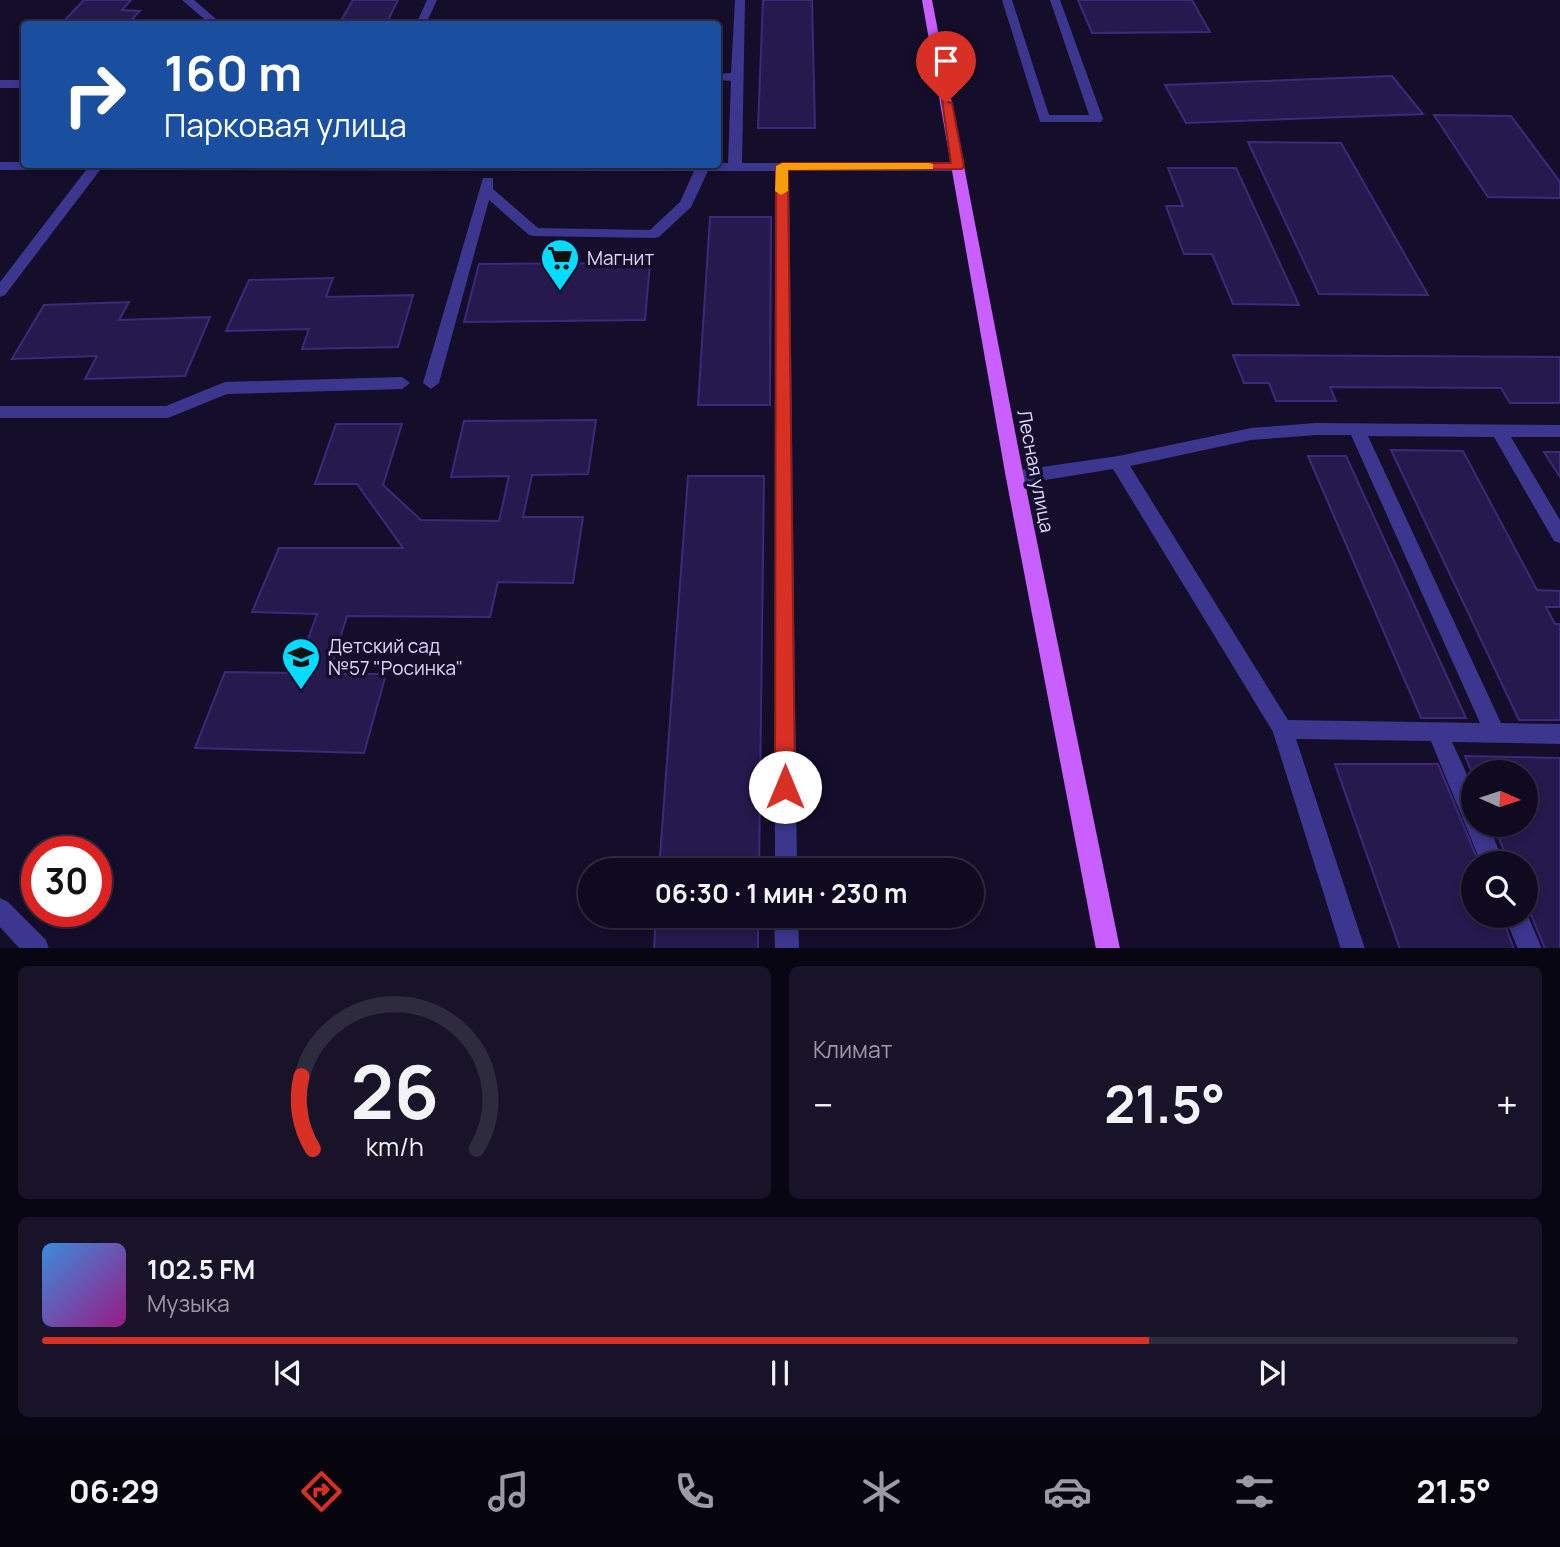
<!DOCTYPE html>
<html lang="ru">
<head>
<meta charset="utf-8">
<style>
	:root { --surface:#0f0a20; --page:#181329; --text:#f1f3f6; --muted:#9b9aa5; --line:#2f2b3e; --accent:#d93025 }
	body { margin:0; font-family:Manrope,sans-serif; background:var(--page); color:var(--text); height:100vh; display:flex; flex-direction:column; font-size:26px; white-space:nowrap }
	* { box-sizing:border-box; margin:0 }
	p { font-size:23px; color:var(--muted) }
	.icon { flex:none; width:38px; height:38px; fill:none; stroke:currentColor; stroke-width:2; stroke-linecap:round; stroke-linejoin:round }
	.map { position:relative; height:948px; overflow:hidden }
	.side { display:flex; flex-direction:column; gap:18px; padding:18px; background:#080612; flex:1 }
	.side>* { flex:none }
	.top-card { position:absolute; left:21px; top:21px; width:700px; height:147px; border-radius:7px; box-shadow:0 4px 10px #0003,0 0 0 2px var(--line); background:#1a4fa0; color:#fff; overflow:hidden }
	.needle { width:46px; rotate:93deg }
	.tools { position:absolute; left:1461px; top:760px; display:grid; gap:14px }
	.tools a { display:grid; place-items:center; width:77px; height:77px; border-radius:50%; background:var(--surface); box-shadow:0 4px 10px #0003,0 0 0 2px var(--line); font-size:35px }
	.speed { position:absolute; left:21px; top:836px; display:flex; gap:14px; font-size:35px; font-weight:700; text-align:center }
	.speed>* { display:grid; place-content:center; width:91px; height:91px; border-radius:50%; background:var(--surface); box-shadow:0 4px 10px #0003,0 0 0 2px var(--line); line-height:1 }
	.speed .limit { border:10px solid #d22; background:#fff; color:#111 }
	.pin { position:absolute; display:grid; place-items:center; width:60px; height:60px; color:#fff; margin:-72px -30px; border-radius:50% 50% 50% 0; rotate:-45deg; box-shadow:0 0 7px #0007 }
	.pin .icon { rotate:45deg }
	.me { position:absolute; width:77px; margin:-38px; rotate:0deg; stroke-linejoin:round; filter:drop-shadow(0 0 5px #0008) }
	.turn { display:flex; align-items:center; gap:24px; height:147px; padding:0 28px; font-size:32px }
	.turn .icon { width:91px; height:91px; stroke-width:2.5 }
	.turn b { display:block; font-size:49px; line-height:60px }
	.big { font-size:52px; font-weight:700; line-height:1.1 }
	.side .widget { flex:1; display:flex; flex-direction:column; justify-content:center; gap:10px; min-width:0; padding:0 24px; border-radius:10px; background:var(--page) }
	.side .dial { align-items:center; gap:0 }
	.dial svg { height:182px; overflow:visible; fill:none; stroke:var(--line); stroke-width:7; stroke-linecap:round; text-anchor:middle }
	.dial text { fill:var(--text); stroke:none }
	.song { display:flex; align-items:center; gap:21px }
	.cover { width:84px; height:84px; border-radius:10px; background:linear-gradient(135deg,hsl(210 70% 55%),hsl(310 70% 35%)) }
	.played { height:7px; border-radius:4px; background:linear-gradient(90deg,var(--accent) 75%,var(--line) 75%) }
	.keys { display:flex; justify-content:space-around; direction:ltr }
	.heat { display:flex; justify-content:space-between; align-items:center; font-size:38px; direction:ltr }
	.side .tiles { flex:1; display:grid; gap:18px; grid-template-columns:1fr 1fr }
	.widget:last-child { grid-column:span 2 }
	.trip { position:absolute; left:578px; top:858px; width:406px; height:70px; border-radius:35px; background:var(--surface); box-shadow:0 4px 10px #0003,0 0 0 2px var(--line); font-weight:700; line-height:70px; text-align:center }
	.tabs { display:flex; height:112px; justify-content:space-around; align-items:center; background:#06040d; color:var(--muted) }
	.tabs .icon { width:49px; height:49px }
	.tabs .current { color:var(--accent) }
	.tabs b { font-size:32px; color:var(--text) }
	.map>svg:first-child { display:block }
	.building { fill:#26194e; stroke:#3c297b; stroke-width:2 }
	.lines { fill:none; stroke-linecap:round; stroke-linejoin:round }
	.minor { fill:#3c368e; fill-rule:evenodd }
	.major { fill:#c95fff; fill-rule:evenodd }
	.route { fill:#d93025; stroke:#8d1f18; stroke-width:2 }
	.slow { fill:#f59e0b }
	.labels { text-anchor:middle; stroke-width:7; stroke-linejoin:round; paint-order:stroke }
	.poi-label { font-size:19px; fill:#ded8ff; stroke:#140e2b; text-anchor:start }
	.street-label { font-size:19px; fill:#ded8ff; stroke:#140e2b }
</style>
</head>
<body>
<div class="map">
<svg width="1560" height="949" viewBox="0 0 1560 949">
	<rect width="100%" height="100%" fill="#140e2b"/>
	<!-- building -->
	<g class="building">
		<polygon points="84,0 131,0 122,10 140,11 128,24 61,24"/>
		<polygon points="353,0 398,0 386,24 339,24"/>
		<polygon points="763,0 812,0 815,128 758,128"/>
		<polygon points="1078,0 1192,0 1210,32 1092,33"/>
		<polygon points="1392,76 1423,114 1186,123 1165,85"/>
		<polygon points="1434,115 1511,116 1560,182 1560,198 1488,197"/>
		<polygon points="1248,142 1341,143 1428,295 1319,294"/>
		<polygon points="1168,168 1236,168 1299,305 1233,304 1212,254 1184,254 1166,206 1183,206"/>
		<polygon points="710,217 771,217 770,405 698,405"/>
		<polygon points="650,263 645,320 464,322 479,264"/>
		<polygon points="333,278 326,297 413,295 398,347 302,349 309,329 226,331 249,280"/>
		<polygon points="129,302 119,320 210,317 185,376 85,379 97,356 12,359 44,305"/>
		<polygon points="1233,355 1560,357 1560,403 1510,403 1501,388 1330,387 1336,401 1276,401 1269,383 1244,383"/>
		<polygon points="596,420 588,474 532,475 523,517 583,517 573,583 498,582 490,617 347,616 329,674 386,674 364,753 195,748 225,672 296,673 317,614 252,612 279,548 403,548 357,484 315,484 336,424 402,424 383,485 421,520 499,521 509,476 451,477 464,421"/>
		<polygon points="1391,450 1463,451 1537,590 1560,591 1560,607 1546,607 1555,624 1560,624 1560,720 1519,720"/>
		<polygon points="1544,452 1560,452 1560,477"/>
		<polygon points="1308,456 1346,456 1466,718 1421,718"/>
		<polygon points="688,476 764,476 759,870 659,870"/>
		<polygon points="1465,756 1560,758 1560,949 1545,949 1526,902 1526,863 1509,863 1493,824 1526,824 1526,772 1474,772 1474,777"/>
		<polygon points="1335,764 1438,764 1479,863 1474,863 1474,915 1501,915 1514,949 1400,949"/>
		<polygon points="656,915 758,915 758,949 654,949"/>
	</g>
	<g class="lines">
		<!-- minor -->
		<g class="minor">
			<polygon points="182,0 194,0 222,24 210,24"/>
			<polygon points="427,0 437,0 426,24 416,24"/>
			<polygon points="735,0 745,0 742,163 958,163 965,167 958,171 789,171 797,870 775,870 775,171 708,171 691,207 659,237 654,238 534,236 529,235 489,200 439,383 431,389 423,383 483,178 493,178 493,189 538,228 650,230 680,202 694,171 100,170 5,295 0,297 0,282 86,170 0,170 0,162 24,162 24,164 728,163 731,81 718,80 718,74 731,73"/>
			<polygon points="1002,0 1012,0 1049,115 1089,115 1050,0 1060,0 1103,119 1101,122 1040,122"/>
			<rect x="0" y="80" width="24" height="8"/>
			<polygon points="402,377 410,383 402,389 227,394 168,418 0,418 0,406 166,406 225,382"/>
			<path d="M1316,423l244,2v12h-49l49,83v23l-6,-2 -60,-104 -126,-1 133,287 59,1v20l-108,-2 22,48v34h14l16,39h-23l-50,-122 -135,-2 69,210h-24l-68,-217 -160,-263 -98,16 -6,-2 -3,-5 3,-5 6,-2 103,-15 133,-28zM1316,435h35l129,288 -192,-3 -158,-254 121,-26z"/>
			<polygon points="0,898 8,902 46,940 49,949 20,949 0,927"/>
			<polygon points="1526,911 1542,949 1518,949 1504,915 1526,915"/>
			<polygon points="774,915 798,915 799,949 775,949"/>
		</g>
		<!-- major -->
		<polygon class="major" points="922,0 932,0 1024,478 1120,949 1096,949 1006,478"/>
	</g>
	<!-- route -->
	<polygon class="route" points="942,100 952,103 964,166 962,169 788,170 795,787 792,794 785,796 778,794 775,787 776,166 782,163 951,163"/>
	<!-- slow -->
	<polygon class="slow" points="929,163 933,164 933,169 788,170 788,191 781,195 775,191 776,166 782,163"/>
	<!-- icons -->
	<defs>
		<symbol id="supermarket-pin" viewBox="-11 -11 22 30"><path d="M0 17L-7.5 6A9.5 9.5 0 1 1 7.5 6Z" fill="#04dcff" stroke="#140e2b"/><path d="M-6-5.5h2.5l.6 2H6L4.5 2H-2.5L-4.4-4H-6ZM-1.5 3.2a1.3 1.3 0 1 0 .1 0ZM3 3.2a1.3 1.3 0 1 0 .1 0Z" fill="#111"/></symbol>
		<symbol id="school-pin" viewBox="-11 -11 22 30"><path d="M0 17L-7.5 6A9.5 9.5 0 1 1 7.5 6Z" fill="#04dcff" stroke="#140e2b"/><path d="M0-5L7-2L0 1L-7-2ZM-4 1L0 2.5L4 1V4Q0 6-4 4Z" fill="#111"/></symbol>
	</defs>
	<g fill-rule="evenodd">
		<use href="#supermarket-pin" x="538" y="236" width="44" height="60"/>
		<use href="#school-pin" x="279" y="635" width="44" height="60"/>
	</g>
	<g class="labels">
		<!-- poi labels -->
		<g class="poi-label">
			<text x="587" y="265">Магнит</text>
			<text x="328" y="653">Детский сад<tspan x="328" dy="22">№57 "Росинка"</tspan></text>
		</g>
		<!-- street labels -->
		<g class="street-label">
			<text transform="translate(1036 471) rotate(79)" y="7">Лесная улица</text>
		</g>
	</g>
</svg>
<div class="tools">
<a><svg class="needle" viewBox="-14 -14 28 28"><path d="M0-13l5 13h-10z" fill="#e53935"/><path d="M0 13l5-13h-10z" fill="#9b9aa5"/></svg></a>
<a><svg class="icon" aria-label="search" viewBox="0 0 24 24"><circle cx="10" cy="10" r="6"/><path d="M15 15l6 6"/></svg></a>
</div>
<div class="speed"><div class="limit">30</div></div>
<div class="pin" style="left:946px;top:103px;background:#d93025"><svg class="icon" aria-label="arrive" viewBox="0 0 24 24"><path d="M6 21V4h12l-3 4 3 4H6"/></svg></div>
<svg class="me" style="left:785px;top:787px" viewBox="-20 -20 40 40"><circle r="19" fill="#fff"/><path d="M0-13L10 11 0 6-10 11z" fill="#d93025"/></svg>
<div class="trip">06:30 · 1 мин · 230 m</div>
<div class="top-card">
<div class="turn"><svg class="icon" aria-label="right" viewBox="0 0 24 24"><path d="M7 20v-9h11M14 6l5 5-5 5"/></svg><div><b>160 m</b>Парковая улица</div></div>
</div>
</div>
<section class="side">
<div class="tiles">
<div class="widget dial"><svg viewBox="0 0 100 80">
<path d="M14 69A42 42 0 1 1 86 69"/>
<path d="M14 69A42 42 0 0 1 9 37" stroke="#d93025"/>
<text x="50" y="56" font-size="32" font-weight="700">26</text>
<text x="50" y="72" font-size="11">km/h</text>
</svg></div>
<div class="widget"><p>Климат</p>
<div class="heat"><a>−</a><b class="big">21.5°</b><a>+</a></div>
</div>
<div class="widget">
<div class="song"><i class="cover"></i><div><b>102.5 FM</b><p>Музыка</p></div></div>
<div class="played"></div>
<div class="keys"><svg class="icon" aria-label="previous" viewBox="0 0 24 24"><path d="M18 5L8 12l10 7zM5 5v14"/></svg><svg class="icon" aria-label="pause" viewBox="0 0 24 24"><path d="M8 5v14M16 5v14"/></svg><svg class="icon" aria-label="next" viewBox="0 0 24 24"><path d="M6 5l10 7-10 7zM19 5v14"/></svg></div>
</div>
</div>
</section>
<nav class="tabs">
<b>06:29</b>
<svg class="icon current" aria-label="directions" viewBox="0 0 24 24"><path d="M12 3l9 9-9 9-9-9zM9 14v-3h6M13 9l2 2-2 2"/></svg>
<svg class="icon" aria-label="music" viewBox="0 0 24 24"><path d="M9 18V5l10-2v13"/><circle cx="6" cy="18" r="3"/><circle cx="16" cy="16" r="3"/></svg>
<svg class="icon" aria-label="phone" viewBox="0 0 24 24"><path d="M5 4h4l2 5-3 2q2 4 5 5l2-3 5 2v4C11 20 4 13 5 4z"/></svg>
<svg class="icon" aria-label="climate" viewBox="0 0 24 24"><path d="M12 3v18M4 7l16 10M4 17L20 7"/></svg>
<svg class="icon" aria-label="car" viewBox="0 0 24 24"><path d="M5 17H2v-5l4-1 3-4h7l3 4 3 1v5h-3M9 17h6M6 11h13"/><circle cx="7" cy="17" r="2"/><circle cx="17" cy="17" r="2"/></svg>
<svg class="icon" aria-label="filters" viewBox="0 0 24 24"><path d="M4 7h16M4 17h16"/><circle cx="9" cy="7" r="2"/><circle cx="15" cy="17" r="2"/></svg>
<b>21.5°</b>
</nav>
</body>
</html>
